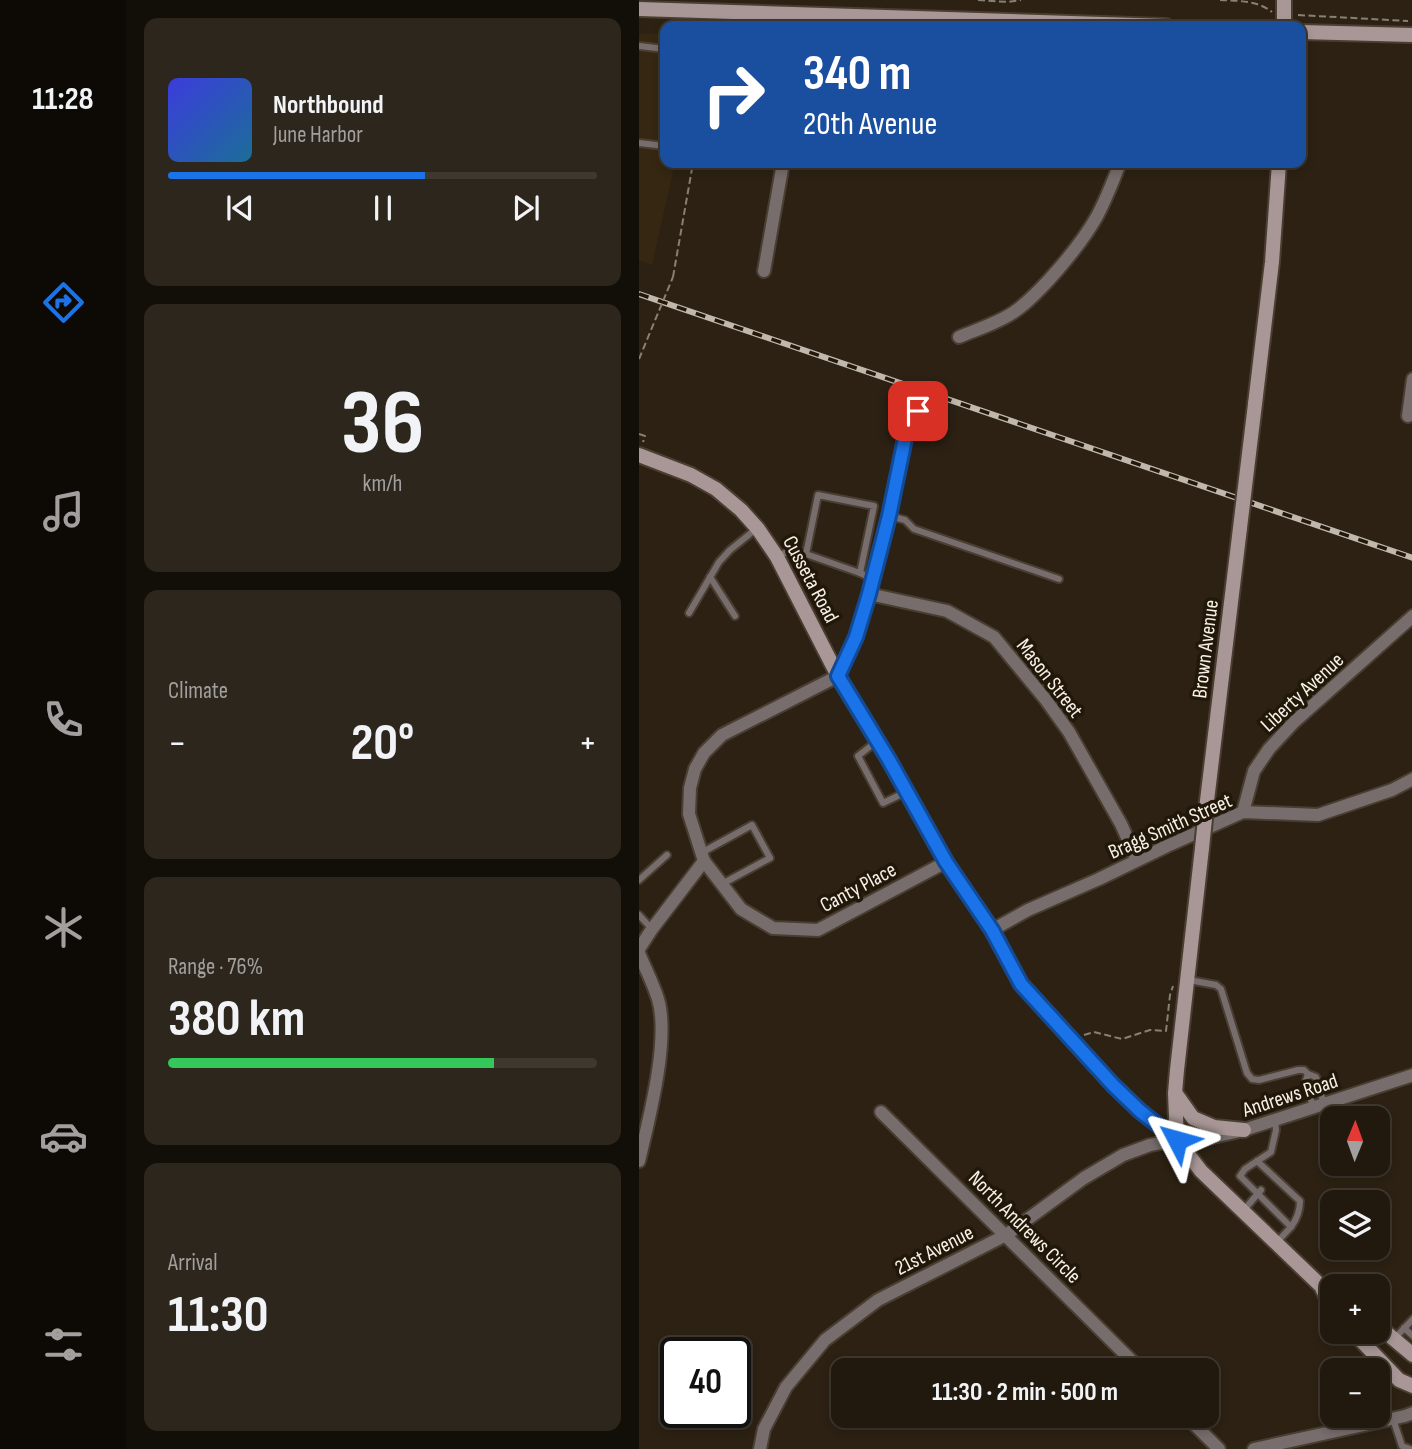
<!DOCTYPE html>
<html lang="en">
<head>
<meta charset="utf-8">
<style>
	:root { --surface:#21190e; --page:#2d261c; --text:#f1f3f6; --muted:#a2a09e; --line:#3e382e; --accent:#1a73e8 }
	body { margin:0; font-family:"Sofia Sans Condensed",sans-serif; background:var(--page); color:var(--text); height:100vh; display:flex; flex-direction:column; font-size:26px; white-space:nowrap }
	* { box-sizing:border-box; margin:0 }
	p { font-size:23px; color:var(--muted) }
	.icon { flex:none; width:38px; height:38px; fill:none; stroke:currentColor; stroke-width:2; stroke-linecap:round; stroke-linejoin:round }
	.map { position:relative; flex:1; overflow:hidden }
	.details { display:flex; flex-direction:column; gap:18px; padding:18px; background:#120e08; width:513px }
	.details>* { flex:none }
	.top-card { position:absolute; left:21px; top:21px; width:646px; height:147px; border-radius:14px; box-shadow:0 4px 10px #0003,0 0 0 2px var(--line); background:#1a4fa0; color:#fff; overflow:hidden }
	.needle { width:46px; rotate:1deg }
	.tools { position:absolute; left:681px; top:1106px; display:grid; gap:14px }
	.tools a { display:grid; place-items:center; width:70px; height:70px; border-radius:14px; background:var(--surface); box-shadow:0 4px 10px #0003,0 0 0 2px var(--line); font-size:35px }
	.speed { position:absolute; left:21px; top:1337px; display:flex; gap:14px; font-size:35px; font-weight:700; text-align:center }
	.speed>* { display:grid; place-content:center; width:91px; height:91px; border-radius:50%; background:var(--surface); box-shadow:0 4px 10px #0003,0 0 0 2px var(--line); line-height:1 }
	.speed .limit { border:4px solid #111; border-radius:10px; background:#fff; color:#111 }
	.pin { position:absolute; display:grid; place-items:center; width:60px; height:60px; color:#fff; margin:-30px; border-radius:14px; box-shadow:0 4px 10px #0006 }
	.me { position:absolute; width:77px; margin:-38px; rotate:309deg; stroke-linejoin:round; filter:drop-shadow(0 0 5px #0008) }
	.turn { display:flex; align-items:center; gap:24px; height:147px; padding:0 28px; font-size:32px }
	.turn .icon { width:91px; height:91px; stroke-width:2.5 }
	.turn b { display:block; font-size:49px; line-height:60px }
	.big { font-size:52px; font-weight:700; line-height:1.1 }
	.details .tile { flex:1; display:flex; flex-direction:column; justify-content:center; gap:10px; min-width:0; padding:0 24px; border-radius:14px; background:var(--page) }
	.details .dial { align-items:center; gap:0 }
	.dial b { font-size:91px; line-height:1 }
	.song { display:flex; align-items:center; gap:21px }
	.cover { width:84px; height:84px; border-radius:10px; background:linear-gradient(135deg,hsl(240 70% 55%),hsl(200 70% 35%)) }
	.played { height:7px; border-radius:4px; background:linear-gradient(90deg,var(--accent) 60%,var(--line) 60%) }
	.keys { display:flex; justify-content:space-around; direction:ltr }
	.heat { display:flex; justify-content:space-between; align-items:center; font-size:38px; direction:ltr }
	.charge { height:10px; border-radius:5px; background:linear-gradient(90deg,#34c759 76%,var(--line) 0) }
	.trip { position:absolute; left:192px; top:1358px; width:388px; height:70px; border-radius:14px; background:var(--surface); box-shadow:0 4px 10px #0003,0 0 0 2px var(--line); font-weight:700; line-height:70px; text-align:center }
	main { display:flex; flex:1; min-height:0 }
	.tab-bar { display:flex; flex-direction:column; width:126px; justify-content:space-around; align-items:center; background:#0d0a06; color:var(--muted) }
	.tab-bar .icon { width:49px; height:49px }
	.tab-bar .current { color:var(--accent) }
	.tab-bar b { font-size:32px; color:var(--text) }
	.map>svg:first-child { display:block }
	.built { fill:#352712 }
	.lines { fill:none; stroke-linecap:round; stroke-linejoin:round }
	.lane-casing { stroke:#493e31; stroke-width:10 }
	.street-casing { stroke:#493e31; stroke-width:16 }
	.secondary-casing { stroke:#493e31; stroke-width:18 }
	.path { stroke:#898073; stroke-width:2; stroke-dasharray:7 3.5; stroke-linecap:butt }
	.lane { stroke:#776d6c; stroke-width:6 }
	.street { stroke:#776d6c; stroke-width:12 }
	.secondary { stroke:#a89796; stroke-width:14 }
	.rail-casing { stroke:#c1b8ad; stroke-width:6 }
	.rail { stroke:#22180a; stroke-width:3.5; stroke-dasharray:10; stroke-linecap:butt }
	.secondary-bridge-casing { stroke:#493e31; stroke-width:18; stroke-linecap:butt }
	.path-bridge { stroke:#898073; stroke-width:2; stroke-dasharray:7 3.5; stroke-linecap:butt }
	.secondary-bridge { stroke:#a89796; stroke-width:14 }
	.route-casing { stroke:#114b97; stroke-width:18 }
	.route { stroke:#1a73e8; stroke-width:12 }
	.labels { text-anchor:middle; stroke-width:7; stroke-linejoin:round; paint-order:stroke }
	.street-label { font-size:21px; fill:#f8f1e7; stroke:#22180a }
</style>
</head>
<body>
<main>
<nav class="tab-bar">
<b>11:28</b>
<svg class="icon current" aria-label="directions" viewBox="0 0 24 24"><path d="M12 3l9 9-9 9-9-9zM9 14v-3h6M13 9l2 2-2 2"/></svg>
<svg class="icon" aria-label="music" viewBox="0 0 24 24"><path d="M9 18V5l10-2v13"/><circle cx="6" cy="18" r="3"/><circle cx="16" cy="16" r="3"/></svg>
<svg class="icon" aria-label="phone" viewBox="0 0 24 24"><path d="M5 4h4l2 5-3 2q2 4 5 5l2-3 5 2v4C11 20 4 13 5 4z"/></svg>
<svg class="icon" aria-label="climate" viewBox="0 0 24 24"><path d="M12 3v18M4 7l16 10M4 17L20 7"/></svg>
<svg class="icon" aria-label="car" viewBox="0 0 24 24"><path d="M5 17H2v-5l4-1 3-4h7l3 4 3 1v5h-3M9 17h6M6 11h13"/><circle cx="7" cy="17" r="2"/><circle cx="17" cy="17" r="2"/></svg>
<svg class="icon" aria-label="filters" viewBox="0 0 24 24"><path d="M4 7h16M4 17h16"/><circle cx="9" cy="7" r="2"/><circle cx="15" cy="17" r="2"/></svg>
</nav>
<section class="details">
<div class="tile">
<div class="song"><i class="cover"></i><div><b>Northbound</b><p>June Harbor</p></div></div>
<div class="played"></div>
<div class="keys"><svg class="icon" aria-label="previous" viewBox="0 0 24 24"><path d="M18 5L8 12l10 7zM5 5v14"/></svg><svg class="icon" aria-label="pause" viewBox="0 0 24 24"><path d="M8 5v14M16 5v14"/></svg><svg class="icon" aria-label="next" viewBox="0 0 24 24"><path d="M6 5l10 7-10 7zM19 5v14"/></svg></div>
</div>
<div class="tile dial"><b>36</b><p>km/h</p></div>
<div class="tile"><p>Climate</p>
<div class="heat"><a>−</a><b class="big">20°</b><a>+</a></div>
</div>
<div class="tile"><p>Range · 76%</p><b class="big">380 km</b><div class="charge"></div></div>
<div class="tile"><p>Arrival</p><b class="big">11:30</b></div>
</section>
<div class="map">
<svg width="774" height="1449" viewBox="0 0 774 1449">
	<rect width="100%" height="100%" fill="#2c2113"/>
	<!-- built -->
	<polygon class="built" points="26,33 26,163 36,163 13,265 0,260 0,34"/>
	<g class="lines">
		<defs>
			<g id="lane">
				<polyline points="0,46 26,49"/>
				<polyline points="0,143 26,146"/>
				<polyline points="251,516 266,520 275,529 420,579"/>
				<polyline points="167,554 221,573"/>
				<polyline points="138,557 153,549 167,554 179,495 235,506 221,573 234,579"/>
				<polyline points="71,577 96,616"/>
				<polyline points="50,613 80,562 91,550 117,529"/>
				<polyline points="238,741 219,756 244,803 267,792"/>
				<polyline points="62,853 113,825 131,858 83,884"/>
				<polyline points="0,880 28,855"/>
				<polyline points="0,915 13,929"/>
				<polyline points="550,980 577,985 582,989 608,1073 613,1079 620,1080 659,1070 665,1070 669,1074 677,1077 685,1104"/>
				<polyline points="669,1074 667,1080 674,1107"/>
				<polyline points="636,1120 637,1130 632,1152 606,1169 601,1176 652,1227 637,1243"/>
				<path d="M618,1161l43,40c0,10 -3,18 -9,26"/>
				<polyline points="605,1210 622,1190"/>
				<polyline points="765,1328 774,1336"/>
				<polyline points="755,1339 774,1319"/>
				<polyline points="754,1419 763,1446 771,1449"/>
			</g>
			<g id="street">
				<polyline points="169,26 171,15"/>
				<polyline points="125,271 144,163"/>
				<path d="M320,337c19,-8 39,-14 55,-25 26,-18 66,-66 82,-94 10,-18 17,-37 24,-55"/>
				<polyline points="279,411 266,434 251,516 230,594 217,637 199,676 83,735 65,753 56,769 51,788 50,814 65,861 102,909 134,928 179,930 307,862"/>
				<polyline points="769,416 774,379"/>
				<polyline points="230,594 308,611 355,637 407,700 430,732 482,824 498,860"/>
				<polyline points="604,812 615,771 630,749 655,722 774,616"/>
				<polyline points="353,930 389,910 460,879 528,846 604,812 679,815 753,790 774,779"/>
				<polyline points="0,949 13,929 65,861"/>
				<path d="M0,953c6,15 14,30 19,46 12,40 -9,120 -19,162"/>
				<polyline points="242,1112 502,1370"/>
				<polyline points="547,1416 580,1449"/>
				<polyline points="121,1449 125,1429 147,1387 186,1340 239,1300 367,1235 445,1178 484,1155 511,1145 538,1140 557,1141 605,1130 774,1075"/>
				<polyline points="615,1449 766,1416 774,1413"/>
			</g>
			<g id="secondary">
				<polyline points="0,9 527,26"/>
				<polyline points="645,26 645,0"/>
				<polyline points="662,32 774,35"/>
				<polyline points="616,404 633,262 640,163"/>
				<polyline points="0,455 52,475 77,489 102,510 119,529 138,557 199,676 250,760 307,862 353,930 382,984 474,1085 501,1111 538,1140 562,1171 682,1286 693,1308"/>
				<polyline points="567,809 601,528"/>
				<polyline points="537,1094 554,1118 575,1127 605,1130"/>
				<polyline points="538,1140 536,1093 538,1070 563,848"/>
				<polyline points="738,1325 774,1355"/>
				<polyline points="714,1332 760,1380 774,1386"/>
			</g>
		</defs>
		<!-- lane casing -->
		<use href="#lane" class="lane-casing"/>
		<!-- street casing -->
		<use href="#street" class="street-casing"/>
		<!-- secondary casing -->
		<use href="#secondary" class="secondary-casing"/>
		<!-- path -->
		<g class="path">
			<polyline points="339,0 369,2 382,0"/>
			<path d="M581,0c18,1 37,0 52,12"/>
			<polyline points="659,15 769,21"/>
			<polyline points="34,277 54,163"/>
			<polyline points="0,434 6,436 4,442"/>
			<polyline points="445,1035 455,1032 483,1039 511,1030 527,1031 531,995 534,986"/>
		</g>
		<!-- lane -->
		<use href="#lane" class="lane"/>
		<!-- street -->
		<use href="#street" class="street"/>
		<!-- secondary -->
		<use href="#secondary" class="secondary"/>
		<defs>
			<polyline id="rail" points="0,294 774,558"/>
		</defs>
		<!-- rail casing -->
		<use href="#rail" class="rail-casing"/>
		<!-- rail -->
		<use href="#rail" class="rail"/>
		<defs>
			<g id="secondary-bridge">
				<polyline points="601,528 616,404"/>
				<polyline points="563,848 567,809"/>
			</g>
		</defs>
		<!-- secondary-bridge casing -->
		<use href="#secondary-bridge" class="secondary-bridge-casing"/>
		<!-- path-bridge -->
		<polyline class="path-bridge" points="0,359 34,277"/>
		<!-- secondary-bridge -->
		<use href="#secondary-bridge" class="secondary-bridge"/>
	</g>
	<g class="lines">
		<defs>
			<polyline id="route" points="279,411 267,434 250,516 230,594 217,637 199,676 250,760 307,862 353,930 382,984 474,1085 501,1111 538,1140"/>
		</defs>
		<!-- route casing -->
		<use href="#route" class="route-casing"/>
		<!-- route -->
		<use href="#route" class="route"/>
	</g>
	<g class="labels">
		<!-- street labels -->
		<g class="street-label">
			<text transform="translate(172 579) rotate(62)" y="7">Cusseta Road</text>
			<text transform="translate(566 649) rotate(-83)" y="7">Brown Avenue</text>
			<text transform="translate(411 678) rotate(52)" y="7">Mason Street</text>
			<text transform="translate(663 692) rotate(-43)" y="7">Liberty Avenue</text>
			<text transform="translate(531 826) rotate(-24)" y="7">Bragg Smith Street</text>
			<text transform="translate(219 887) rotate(-28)" y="7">Canty Place</text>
			<text transform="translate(651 1095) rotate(-18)" y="7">Andrews Road</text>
			<text transform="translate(386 1227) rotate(45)" y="7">North Andrews Circle</text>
			<text transform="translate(295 1250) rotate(-27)" y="7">21st Avenue</text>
		</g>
	</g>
</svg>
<div class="tools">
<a><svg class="needle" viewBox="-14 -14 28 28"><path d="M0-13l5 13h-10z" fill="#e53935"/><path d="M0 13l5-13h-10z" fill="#a2a09e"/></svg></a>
<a><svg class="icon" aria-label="layers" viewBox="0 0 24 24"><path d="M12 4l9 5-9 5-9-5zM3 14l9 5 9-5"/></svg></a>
<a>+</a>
<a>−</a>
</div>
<div class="speed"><div class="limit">40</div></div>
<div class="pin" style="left:279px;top:411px;background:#d93025"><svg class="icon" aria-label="arrive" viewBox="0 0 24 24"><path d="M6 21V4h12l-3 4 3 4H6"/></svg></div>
<svg class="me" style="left:538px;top:1140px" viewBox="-20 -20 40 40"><path d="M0-17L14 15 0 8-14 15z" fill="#1a73e8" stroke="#fff" stroke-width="4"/></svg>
<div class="trip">11:30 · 2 min · 500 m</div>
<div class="top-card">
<div class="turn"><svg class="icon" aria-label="right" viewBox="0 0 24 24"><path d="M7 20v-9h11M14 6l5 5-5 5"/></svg><div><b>340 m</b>20th Avenue</div></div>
</div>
</div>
</main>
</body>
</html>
